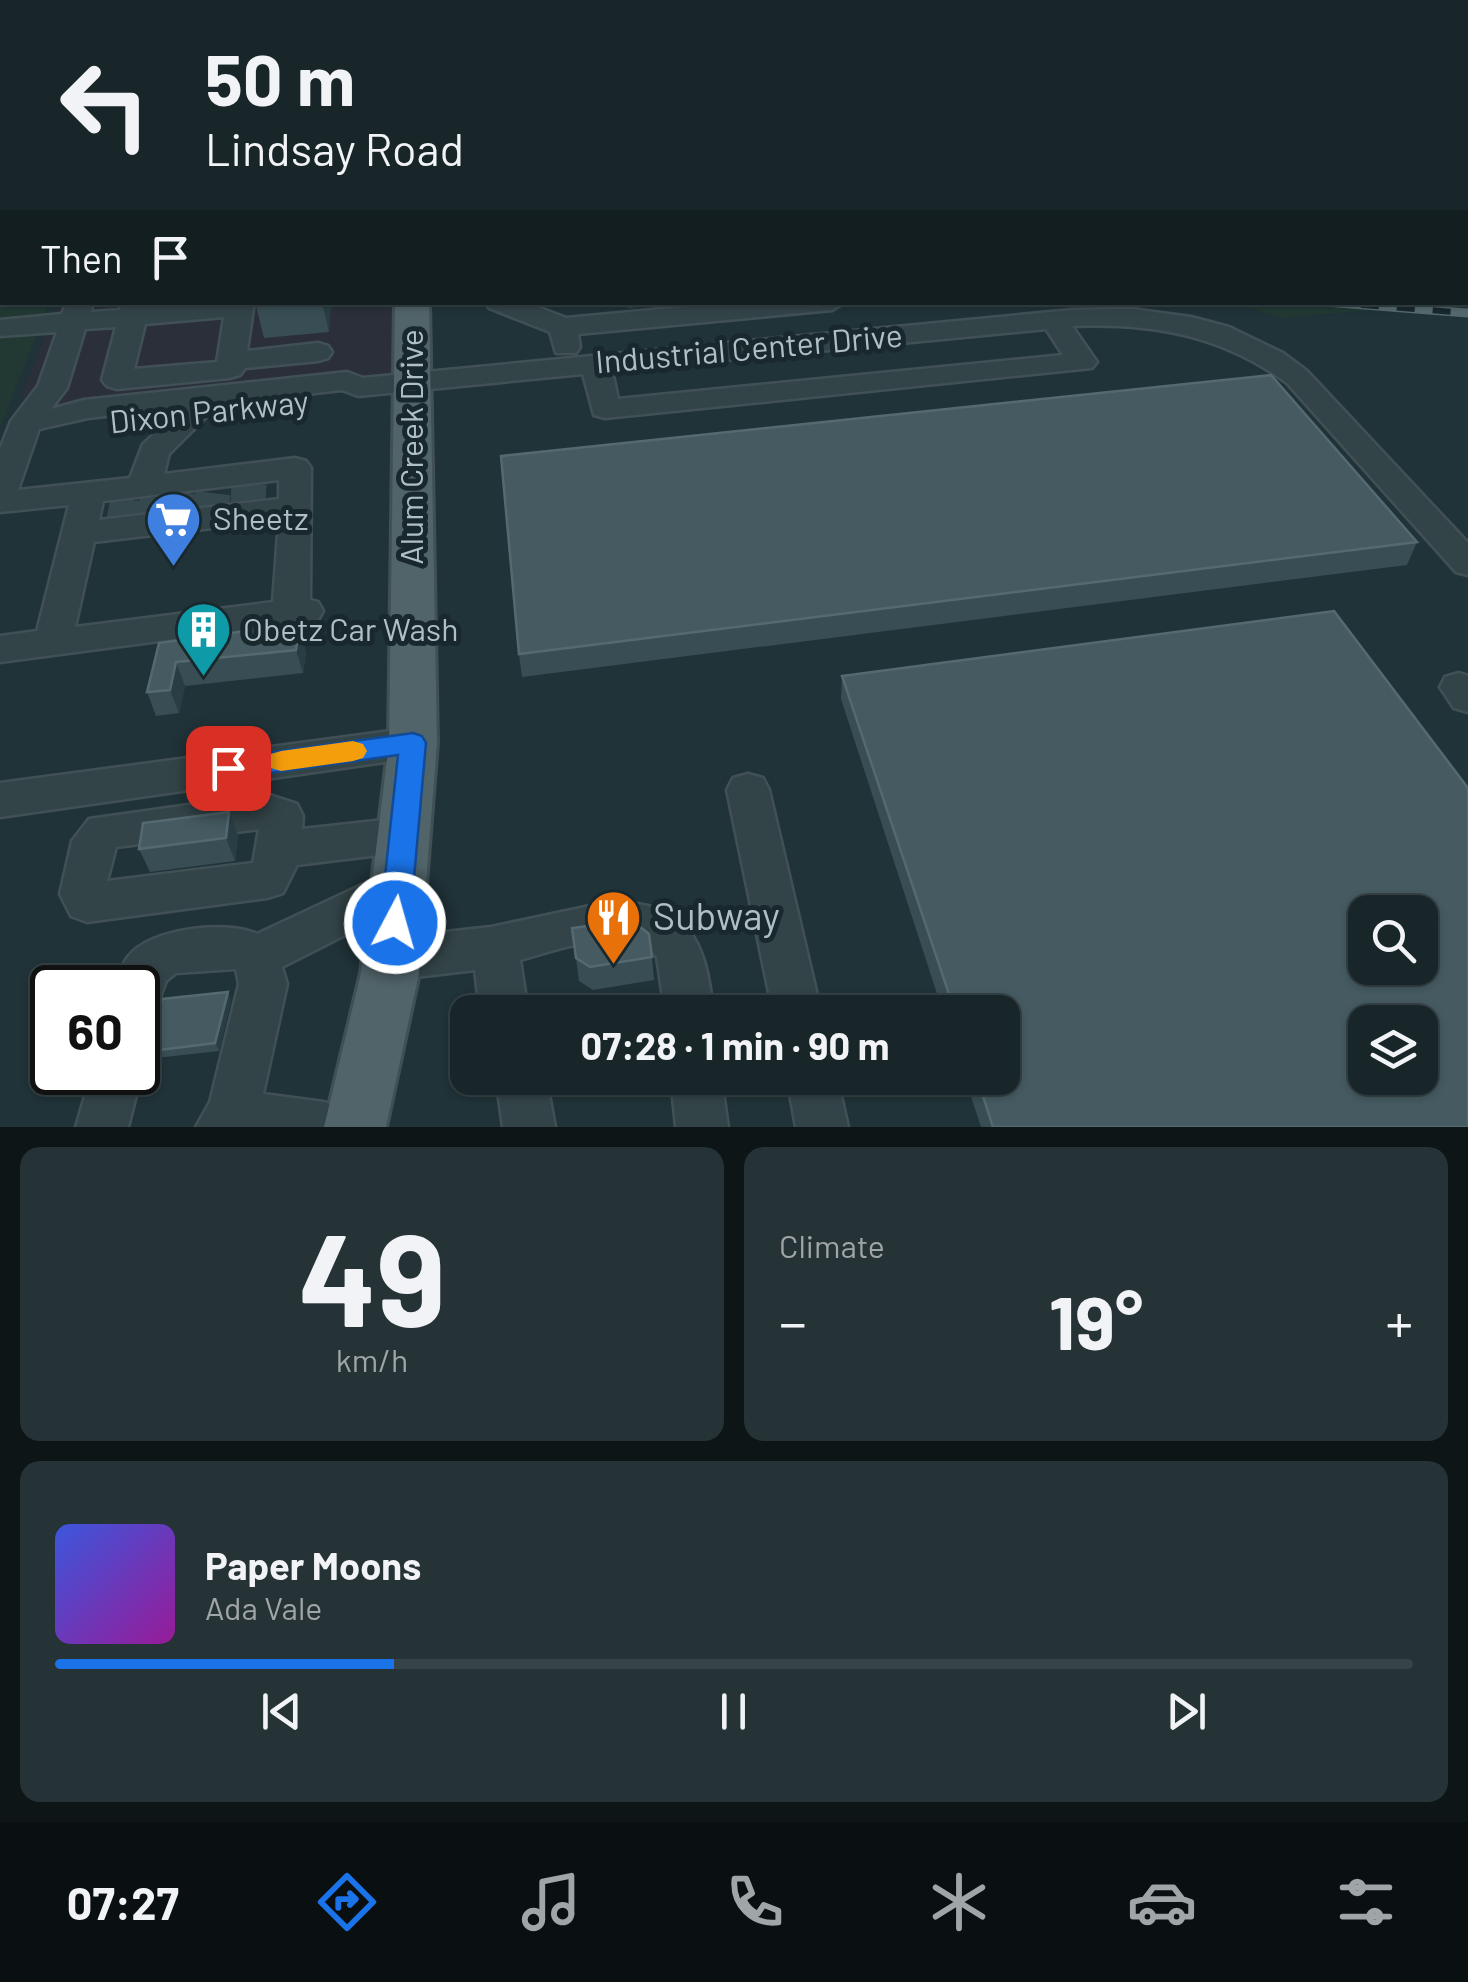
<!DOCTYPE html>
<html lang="en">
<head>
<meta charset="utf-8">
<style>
	:root { --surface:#18262a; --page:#253236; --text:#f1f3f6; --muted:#9fa5a8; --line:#364347; --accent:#1a73e8 }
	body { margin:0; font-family:Barlow,sans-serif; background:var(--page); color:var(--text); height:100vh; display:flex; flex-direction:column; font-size:38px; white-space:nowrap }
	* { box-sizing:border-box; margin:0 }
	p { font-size:32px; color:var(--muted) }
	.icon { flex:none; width:55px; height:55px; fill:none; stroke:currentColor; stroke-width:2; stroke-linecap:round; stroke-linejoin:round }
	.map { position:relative; height:1127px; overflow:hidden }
	.details { display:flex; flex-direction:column; gap:20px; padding:20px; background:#0d1517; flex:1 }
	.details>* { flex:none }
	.hud { position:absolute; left:0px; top:0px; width:1470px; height:305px; box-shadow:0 2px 8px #0004,0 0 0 2px var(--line); background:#18262a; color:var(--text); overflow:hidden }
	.controls { position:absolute; left:1348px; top:895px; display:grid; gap:20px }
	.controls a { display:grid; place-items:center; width:90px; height:90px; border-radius:20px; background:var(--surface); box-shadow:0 2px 8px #0004,0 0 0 2px var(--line); font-size:50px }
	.speed { position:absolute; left:30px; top:965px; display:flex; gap:20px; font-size:50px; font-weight:700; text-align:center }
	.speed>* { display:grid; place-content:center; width:130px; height:130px; border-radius:50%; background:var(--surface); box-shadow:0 2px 8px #0004,0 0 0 2px var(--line); line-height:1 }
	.speed .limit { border:5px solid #111; border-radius:15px; background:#fff; color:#111 }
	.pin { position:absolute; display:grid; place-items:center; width:85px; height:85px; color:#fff; margin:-42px; border-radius:20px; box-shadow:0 5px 15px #0006 }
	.me { position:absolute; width:110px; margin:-55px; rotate:6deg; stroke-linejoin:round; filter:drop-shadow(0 0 8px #0008) }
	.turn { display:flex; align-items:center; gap:35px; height:210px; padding:0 40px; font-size:45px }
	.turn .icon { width:130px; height:130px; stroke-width:2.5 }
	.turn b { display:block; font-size:70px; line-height:85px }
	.then { display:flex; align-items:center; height:95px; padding:0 40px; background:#0003; gap:20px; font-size:38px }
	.big { font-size:75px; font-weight:700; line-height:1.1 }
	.details .tile { flex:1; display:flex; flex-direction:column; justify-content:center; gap:15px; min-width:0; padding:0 35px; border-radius:20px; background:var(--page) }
	.details .dial { align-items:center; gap:0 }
	.dial b { font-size:130px; line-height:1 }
	.song { display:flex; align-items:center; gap:30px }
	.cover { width:120px; height:120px; border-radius:15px; background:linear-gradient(135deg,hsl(230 70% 55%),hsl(300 70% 35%)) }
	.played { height:10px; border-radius:5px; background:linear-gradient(90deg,var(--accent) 25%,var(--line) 25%) }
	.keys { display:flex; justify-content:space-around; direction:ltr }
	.heat { display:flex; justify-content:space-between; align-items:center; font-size:55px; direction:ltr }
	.details .tiles { flex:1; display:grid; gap:20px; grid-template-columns:1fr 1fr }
	.tile:last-child { grid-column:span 2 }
	.trip { position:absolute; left:450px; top:995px; width:570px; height:100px; border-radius:20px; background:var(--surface); box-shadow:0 2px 8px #0004,0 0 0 2px var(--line); font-weight:700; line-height:100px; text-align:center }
	.dock { display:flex; height:160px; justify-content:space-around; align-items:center; background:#0a0f11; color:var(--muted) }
	.dock .icon { width:70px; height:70px }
	.dock .on { color:var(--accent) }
	.dock b { font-size:45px; color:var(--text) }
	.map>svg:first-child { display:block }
	.medical { fill:#2b2f39 }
	.green { fill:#223933 }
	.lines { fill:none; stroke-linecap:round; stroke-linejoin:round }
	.minor-tunnel { stroke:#35484d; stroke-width:35; stroke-dasharray:35 18; stroke-linecap:butt }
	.minor-casing { stroke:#405055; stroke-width:5 }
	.major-casing { stroke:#405055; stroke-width:6 }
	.minor { fill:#334448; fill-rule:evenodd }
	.major { fill:#516469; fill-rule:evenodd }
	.rail-far1-casing { stroke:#556a70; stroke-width:8 }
	.rail-casing { stroke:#556a70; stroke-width:9 }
	.rail-far1 { stroke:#19282d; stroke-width:5; stroke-dasharray:14; stroke-linecap:butt }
	.rail { stroke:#19282d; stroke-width:6; stroke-dasharray:18; stroke-linecap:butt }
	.wall { fill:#384e54 }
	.shaded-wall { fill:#293e44 }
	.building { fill:#455b61; stroke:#556a70; stroke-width:2.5; fill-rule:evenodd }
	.route { fill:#1a73e8; stroke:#114b97; stroke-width:2.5 }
	.slow { fill:#f59e0b }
	.labels { text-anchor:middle; stroke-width:10; stroke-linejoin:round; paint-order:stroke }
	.street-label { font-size:32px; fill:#aebfc5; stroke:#19282d }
	.poi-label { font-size:32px; fill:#aebfc5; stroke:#19282d; text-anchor:start }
	.near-poi-label { font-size:38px; fill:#aebfc5; stroke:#19282d; text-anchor:start }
</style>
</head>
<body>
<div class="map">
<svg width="1468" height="1127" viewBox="0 0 1468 1127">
	<rect width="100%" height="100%" fill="#203338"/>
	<!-- medical -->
	<polygon class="medical" points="58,303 412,303 413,381 26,421 23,391"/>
	<!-- green -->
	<g class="green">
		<polygon points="771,0 1331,0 1330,2"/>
		<polygon points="0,185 2,302 49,303 0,427"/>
		<polygon points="1235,303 1454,303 1280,318"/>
	</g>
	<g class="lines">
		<!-- minor-tunnel -->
		<g class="minor-tunnel">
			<polyline points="248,504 249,484"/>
			<polyline points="211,509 213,493"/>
			<polyline points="185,513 187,493"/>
			<polyline points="155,515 157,498"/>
			<polyline points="124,521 128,499"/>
		</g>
		<defs>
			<g id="minor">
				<rect x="556" y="0" width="18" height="2"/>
				<polygon points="710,0 728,0 729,2 711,2"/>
				<polygon points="1141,0 1189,0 1190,2 1143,2"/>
				<rect x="0" y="37" width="2" height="12"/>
				<rect x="0" y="145" width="2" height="14"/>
				<path d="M67,302h26l-2,10 29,-2 2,-8h27l-1,5 106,-5 -7,49 71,-8 10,3 4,6 -4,6 -10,3 -73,7 -5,7 -10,3 -113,11 -10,-3 -5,-6 14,-53 -31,2 -18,59 -16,21 33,-9 263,-28 16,6 709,-68 60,-1 59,8 38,10 54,26 24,18 161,172v32l-12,-3 -169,-189c-66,-48 -134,-60 -215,-57l25,36 -5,6 -487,50 -11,-3 -11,-41 -225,22 -16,-6 -144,16 11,8 -40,40 -5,20 131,-16 11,3 5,7 -1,132 8,2 5,9 -5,9 -318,42v-26l37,-5 32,-126 -69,7v-63l11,-28 27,-35 19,-54 -57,4v-16l62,-6zM224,317l-7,45 -83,7 11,-45zM1046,329l17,26 -445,44 -6,-28zM184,407l-41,37 -13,34 -112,12 21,-61 49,-11zM279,480v19l-180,21 4,-19zM279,520l-6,82 -198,25 19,-85z"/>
				<polygon points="486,302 525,302 566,318 738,302 845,302 832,310 578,334 580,347 576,353 556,353 550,332 489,308"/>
				<polygon points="1459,673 1468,676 1468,712 1454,708 1440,687 1445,677"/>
				<polygon points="413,728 427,732 433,743 427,754 413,758 0,817 0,783"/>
				<polygon points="748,774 763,778 769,790 821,1012 773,1012 727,790 733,778"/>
				<path d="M266,794l31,10 6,12 -1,13 101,-11 15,5 7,12 -7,12 -15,5 -106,13 -14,28 -16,5 -180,24 -16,-6 -11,-22 12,-53 17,-22zM259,829l-6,34 -146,18 9,-34z"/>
				<path d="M398,868l16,6 6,13 -6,13 -132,67 5,17 -24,110 61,8 18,7 8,18h-154l14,-25 29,-118 -3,-15 -60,4 -10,8 -11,30 -17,6v-29h-22c3,-10 5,-23 12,-31 21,-29 99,-37 129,-23z"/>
				<path d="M609,902c80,0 97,38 104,110h-48l-8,-55c-31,-35 -99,-7 -137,3l8,52h-48l-5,-42 -84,10 -17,-6 -6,-15 6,-15 17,-6 100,-11z"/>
				<polygon points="138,1062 142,1072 128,1127 76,1127 92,1072 138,1072"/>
				<polygon points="496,1078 546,1078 555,1127 503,1127"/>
				<polygon points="671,1078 721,1078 728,1127 676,1127"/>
				<polygon points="787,1078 837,1078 848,1127 796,1127"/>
			</g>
			<g id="major">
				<rect x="397" y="0" width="22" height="2"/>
				<polygon points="395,302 429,302 437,743 419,973 386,1127 324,1127 361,973 389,743"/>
			</g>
		</defs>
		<!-- minor casing -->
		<use href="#minor" class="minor-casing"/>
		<!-- major casing -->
		<use href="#major" class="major-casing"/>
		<!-- minor -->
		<use href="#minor" class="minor"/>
		<!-- major -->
		<use href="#major" class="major"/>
		<defs>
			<polyline id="rail-far1" points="787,0 791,2"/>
			<polyline id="rail" points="1325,302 1468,313"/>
		</defs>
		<!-- rail-far1 casing -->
		<use href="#rail-far1" class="rail-far1-casing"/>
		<!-- rail casing -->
		<use href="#rail" class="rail-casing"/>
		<!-- rail-far1 -->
		<use href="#rail-far1" class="rail-far1"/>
		<!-- rail -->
		<use href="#rail" class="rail"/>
	</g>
	<!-- wall -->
	<g class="wall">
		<polygon points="255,302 331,302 329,332 264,338"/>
		<polygon points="627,302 697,302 628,308"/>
		<polygon points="1417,542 1407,565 522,677 519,654"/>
		<polygon points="299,629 306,652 303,673 185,686 179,713 156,716 147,692 159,643"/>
		<polygon points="842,676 1468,1127 981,1127 965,1078 1002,1078 1002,1012 943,1012 841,699"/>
		<polygon points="238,835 235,861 150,872 139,849"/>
		<polygon points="652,957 654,980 593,990 579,981 576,958"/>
		<polygon points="231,1000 219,1051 156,1058 151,1051"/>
		<polygon points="52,1022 52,1063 47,1064 42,1056"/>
	</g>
	<!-- shaded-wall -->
	<g class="shaded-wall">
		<polygon points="322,302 331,302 329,332"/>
		<polygon points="299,629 306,652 303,673 296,650"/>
		<polygon points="176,662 185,686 179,713 170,690"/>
		<polygon points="229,812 238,835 235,861 226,838"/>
		<polygon points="228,992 231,1000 219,1051 215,1043"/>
	</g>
	<!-- building -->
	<g class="building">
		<rect x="462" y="0" width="85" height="2"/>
		<polygon points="1271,375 1417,542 519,654 501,456"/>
		<path d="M1334,611l134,177v339h-475l-16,-49h25v-66h-47l-113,-336zM1365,912h55v56h-55zM1365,1022h55v56h-55z"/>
		<polygon points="259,629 258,633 299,629 296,650 176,662 170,690 147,692 159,643"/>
		<polygon points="229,812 226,838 139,849 143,823"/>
		<polygon points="618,922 640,927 649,934 652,957 590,967 576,958 572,928"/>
		<polygon points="110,974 109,983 126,984 125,988 63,988 65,979"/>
		<polygon points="228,992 215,1043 151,1051 162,999"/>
		<polygon points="52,1022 52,1055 42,1056"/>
	</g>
	<!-- route -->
	<polygon class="route" points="413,733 422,736 426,743 410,923 405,932 395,935 384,932 380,923 398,755 228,779 218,776 214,768 218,761 228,758"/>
	<!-- slow -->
	<polygon class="slow" points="353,741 363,744 367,751 363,758 353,761 281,771 271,768 267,761 271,754 281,751"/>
	<!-- icons -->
	<defs>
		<symbol id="supermarket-pin" viewBox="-11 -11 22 30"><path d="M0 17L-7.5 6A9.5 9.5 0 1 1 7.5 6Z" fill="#3f7fe0" stroke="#19282d"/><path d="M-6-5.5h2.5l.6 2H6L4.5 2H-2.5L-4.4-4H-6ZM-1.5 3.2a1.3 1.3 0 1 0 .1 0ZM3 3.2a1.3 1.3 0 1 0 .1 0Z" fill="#fff"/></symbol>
		<symbol id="building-pin" viewBox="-11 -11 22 30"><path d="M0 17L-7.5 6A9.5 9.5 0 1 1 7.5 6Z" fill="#0f9aa8" stroke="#19282d"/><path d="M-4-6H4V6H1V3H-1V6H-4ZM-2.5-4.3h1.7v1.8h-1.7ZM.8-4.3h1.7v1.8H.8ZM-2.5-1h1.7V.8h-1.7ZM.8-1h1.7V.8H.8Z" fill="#fff"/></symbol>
		<symbol id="restaurant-pin" viewBox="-11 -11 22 30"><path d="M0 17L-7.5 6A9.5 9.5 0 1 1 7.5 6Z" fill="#e8710a" stroke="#19282d"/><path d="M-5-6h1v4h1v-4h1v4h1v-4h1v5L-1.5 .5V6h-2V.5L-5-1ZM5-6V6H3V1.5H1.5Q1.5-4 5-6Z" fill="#fff"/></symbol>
	</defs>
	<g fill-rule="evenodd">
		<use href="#supermarket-pin" x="142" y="488" width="63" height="86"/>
		<use href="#building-pin" x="172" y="598" width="63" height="86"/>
		<use href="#restaurant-pin" x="582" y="886" width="63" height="86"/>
	</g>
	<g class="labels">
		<!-- street labels -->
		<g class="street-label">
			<text transform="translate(749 349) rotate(-5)" y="11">Industrial Center Drive</text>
			<text transform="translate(209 412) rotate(-6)" y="11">Dixon Parkway</text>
			<text transform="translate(412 447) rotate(-90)" y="11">Alum Creek Drive</text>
		</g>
		<!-- poi labels -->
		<g class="poi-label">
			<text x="213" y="530">Sheetz</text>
			<text x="243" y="641">Obetz Car Wash</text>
		</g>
		<!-- near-poi labels -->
		<g class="near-poi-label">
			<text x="653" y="930">Subway</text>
		</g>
	</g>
</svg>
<div class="controls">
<a><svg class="icon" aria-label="search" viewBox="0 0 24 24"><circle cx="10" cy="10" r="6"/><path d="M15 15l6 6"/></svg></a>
<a><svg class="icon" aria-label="layers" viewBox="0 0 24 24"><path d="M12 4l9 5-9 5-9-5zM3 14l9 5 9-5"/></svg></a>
</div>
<div class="speed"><div class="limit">60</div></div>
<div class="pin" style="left:228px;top:768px;background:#d93025"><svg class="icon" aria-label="arrive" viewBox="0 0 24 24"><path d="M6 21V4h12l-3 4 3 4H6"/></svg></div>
<svg class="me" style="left:395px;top:923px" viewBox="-20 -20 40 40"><circle r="17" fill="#1a73e8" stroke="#fff" stroke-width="3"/><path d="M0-11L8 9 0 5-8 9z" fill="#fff"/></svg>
<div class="trip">07:28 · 1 min · 90 m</div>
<div class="hud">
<div class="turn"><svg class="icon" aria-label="left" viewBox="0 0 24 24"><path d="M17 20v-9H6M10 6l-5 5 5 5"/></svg><div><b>50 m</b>Lindsay Road</div></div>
<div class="then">Then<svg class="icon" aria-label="arrive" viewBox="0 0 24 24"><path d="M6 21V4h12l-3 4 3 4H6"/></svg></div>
</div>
</div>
<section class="details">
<div class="tiles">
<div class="tile dial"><b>49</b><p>km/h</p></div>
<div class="tile"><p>Climate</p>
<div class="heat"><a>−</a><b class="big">19°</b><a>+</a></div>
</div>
<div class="tile">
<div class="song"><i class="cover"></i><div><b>Paper Moons</b><p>Ada Vale</p></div></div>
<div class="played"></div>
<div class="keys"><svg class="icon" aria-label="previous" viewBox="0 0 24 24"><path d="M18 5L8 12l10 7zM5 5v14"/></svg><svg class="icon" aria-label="pause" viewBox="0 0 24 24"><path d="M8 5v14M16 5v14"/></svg><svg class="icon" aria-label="next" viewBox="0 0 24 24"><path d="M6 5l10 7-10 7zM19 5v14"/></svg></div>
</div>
</div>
</section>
<nav class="dock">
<b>07:27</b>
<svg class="icon on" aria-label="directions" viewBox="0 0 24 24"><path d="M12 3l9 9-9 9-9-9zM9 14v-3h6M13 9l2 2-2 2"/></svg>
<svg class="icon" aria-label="music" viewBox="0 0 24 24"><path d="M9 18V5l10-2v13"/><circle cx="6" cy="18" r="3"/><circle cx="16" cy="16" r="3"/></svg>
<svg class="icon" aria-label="phone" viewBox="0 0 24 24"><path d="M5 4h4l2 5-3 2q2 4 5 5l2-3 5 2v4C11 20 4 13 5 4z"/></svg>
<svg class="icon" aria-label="climate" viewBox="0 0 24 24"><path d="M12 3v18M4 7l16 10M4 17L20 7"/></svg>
<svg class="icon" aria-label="car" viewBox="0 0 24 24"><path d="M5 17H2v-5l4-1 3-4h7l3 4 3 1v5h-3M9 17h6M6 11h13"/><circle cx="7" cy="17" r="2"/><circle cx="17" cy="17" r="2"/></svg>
<svg class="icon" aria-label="filters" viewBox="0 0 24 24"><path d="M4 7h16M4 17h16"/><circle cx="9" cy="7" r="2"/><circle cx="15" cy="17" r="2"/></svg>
</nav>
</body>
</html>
